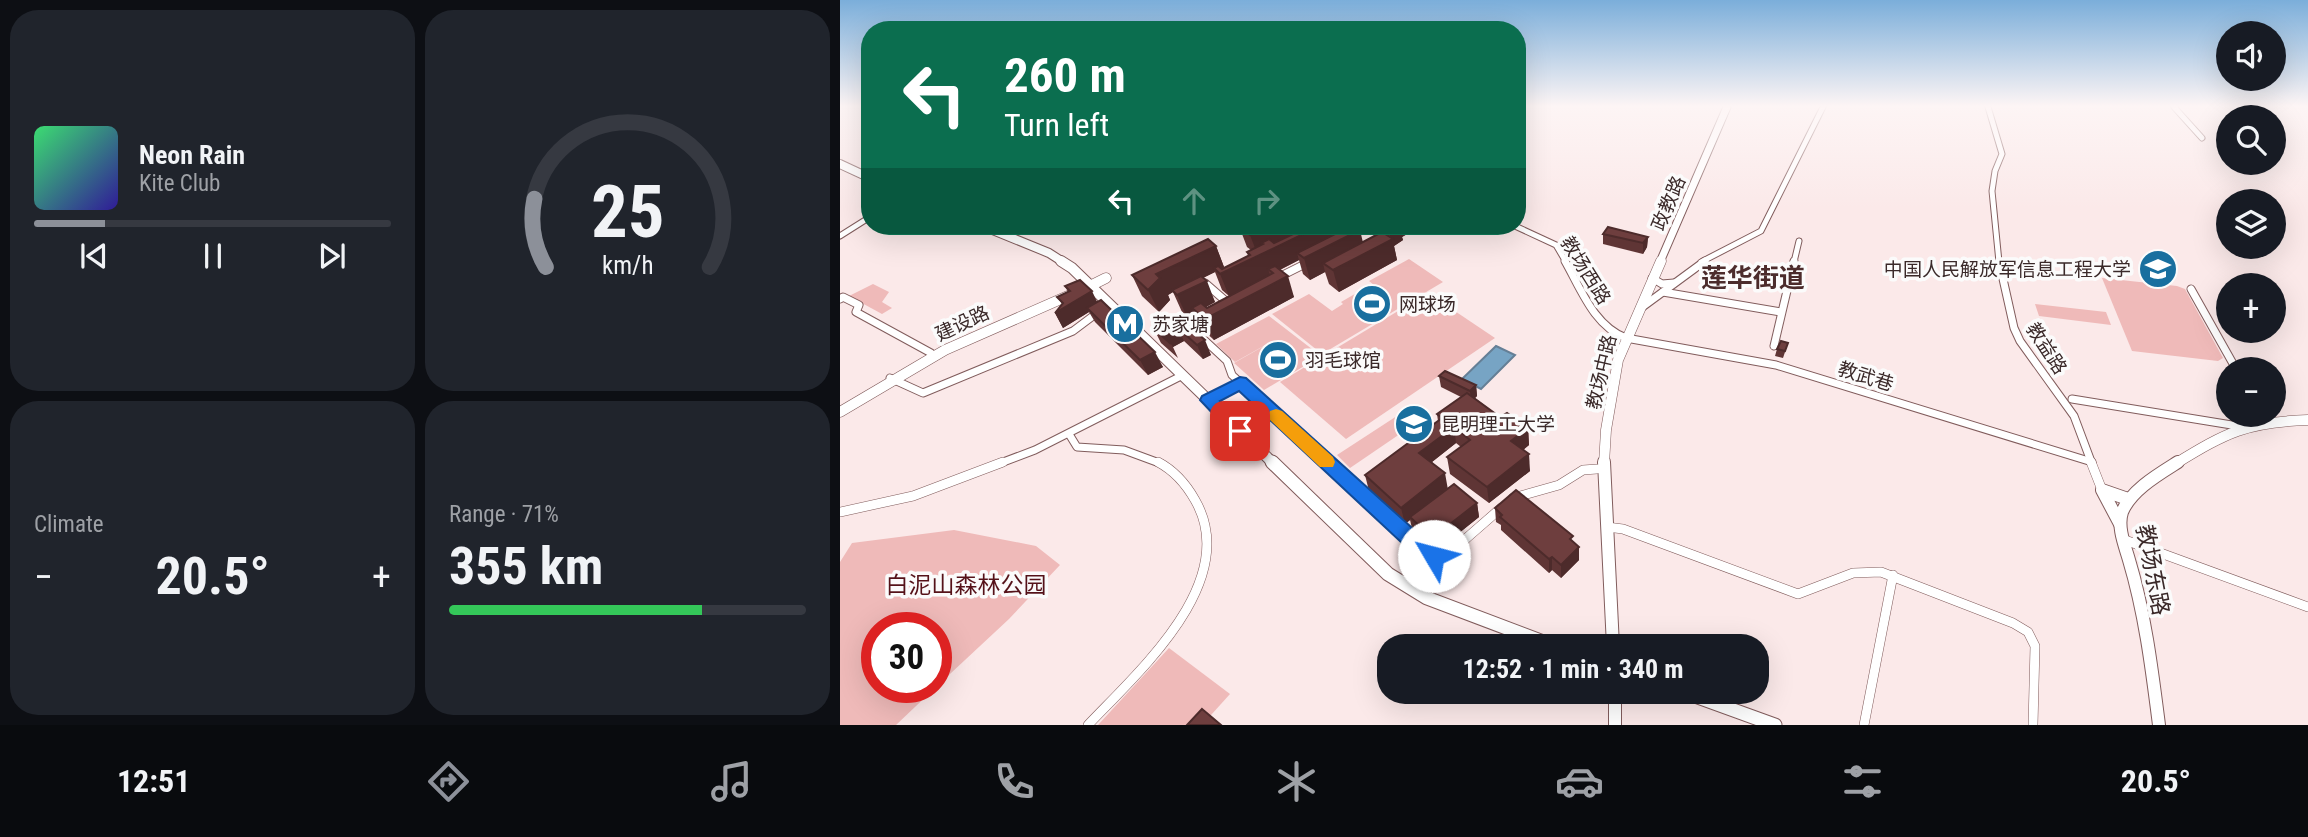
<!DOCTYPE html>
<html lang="en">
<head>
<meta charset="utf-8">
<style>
	:root { --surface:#171b24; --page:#20242c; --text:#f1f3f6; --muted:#9ea1a6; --line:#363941; --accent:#8c9099 }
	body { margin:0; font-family:"Roboto Condensed","Noto Sans SC",sans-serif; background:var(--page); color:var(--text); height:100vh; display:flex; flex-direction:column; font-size:26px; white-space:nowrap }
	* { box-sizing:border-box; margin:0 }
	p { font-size:23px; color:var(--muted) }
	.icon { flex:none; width:38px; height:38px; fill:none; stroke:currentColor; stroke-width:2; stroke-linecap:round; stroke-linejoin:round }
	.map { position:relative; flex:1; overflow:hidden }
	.side { display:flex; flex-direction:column; gap:10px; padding:10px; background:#0d0f14; width:840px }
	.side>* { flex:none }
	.guide { position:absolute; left:21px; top:21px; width:665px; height:214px; border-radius:28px; box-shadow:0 7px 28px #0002; background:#0b6e4f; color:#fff; overflow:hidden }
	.tools { position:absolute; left:1376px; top:21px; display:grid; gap:14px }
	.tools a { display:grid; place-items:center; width:70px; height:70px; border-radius:50%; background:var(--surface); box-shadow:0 7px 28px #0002; font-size:35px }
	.speed { position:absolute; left:21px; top:612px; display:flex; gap:14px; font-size:35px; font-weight:700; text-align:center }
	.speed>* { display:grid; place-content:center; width:91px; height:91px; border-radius:50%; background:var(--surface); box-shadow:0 7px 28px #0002; line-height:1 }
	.speed .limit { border:10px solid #d22; background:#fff; color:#111 }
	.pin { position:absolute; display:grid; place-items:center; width:60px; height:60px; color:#fff; margin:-30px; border-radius:14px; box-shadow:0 4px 10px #0006 }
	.me { position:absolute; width:77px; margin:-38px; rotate:307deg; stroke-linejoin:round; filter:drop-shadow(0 0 5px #0008) }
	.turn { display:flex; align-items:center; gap:24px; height:147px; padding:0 28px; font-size:32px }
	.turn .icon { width:91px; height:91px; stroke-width:2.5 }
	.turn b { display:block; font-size:49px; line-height:60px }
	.lanes { display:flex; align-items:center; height:66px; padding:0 28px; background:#0003; justify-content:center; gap:35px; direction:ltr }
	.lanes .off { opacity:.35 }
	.big { font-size:52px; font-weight:700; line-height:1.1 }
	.side .card { flex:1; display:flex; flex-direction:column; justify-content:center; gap:10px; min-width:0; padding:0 24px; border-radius:28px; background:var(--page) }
	.side .dial { align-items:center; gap:0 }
	.dial svg { height:182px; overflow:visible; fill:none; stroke:var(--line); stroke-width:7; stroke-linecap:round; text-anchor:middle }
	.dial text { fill:var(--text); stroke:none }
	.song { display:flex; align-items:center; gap:21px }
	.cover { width:84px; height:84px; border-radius:10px; background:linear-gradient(135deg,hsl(140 70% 55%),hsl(250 70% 35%)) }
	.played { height:7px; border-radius:4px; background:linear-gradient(90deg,var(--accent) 20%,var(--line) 20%) }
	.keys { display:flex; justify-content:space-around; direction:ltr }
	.heat { display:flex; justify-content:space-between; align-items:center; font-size:38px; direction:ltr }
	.charge { height:10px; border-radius:5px; background:linear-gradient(90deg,#34c759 71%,var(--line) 0) }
	.side .tiles { flex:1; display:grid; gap:10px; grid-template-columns:repeat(2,1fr) }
	.trip { position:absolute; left:537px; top:634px; width:392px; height:70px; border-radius:28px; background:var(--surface); box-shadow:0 7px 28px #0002; font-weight:700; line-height:70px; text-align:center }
	.dock { display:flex; height:112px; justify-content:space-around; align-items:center; background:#090b0e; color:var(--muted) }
	.dock .icon { width:49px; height:49px }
	.dock .active { color:var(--accent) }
	.dock b { font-size:32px; color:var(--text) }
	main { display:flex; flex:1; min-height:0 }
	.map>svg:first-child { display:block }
	.green { fill:#efbab9 }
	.water { fill:#77a4c4; stroke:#657f96; stroke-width:2 }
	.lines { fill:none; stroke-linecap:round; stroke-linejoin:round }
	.street-far2-casing { stroke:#815c5c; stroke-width:7 }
	.street-far1-casing { stroke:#815c5c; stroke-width:9 }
	.street-casing { stroke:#815c5c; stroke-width:10 }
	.secondary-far2-casing { stroke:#815c5c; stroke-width:9 }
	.secondary-far1-casing { stroke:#815c5c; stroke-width:11 }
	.secondary-casing { stroke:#815c5c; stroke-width:14 }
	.primary-far2-casing { stroke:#815c5c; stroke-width:10 }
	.primary-far1-casing { stroke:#815c5c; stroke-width:12 }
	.primary-casing { stroke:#815c5c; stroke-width:15 }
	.street-far2 { stroke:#fff; stroke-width:5 }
	.street-far1 { stroke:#fff; stroke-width:7 }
	.street { stroke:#fff; stroke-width:9 }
	.secondary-far2 { stroke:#fff; stroke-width:7 }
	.secondary-far1 { stroke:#fff; stroke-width:10 }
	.secondary { stroke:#fff; stroke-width:12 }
	.primary-far2 { stroke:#fff; stroke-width:8 }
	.primary-far1 { stroke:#fff; stroke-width:10 }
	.primary { stroke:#fff; stroke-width:13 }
	.wall { fill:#5f3535; fill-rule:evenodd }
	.shaded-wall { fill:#4d2b2b }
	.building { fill:#6e3e3e; stroke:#4d2b2b; stroke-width:2 }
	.route { fill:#1a73e8; stroke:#114b97; stroke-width:2 }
	.slow { fill:#f59e0b }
	.labels { text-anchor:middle; stroke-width:7; stroke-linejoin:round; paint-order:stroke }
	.street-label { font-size:19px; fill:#3a2929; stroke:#fbfbfb }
	.poi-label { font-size:19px; fill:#3a2929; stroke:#fbfbfb; text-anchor:start }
	.near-street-label { font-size:23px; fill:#3a2929; stroke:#fbfbfb }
	.near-park-label { font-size:23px; fill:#551219; stroke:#fbfbfb }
	.district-label { font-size:26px; font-weight:bold; fill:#4c2c2c; stroke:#fbfbfb }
</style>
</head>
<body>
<main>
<section class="side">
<div class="tiles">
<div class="card">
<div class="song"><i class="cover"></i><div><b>Neon Rain</b><p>Kite Club</p></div></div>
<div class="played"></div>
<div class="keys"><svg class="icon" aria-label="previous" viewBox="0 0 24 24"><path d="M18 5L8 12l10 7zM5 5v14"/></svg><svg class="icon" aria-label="pause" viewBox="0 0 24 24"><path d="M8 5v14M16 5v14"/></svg><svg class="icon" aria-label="next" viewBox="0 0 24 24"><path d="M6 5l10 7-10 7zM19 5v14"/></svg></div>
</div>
<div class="card dial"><svg viewBox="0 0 100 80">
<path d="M14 69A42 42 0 1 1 86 69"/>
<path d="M14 69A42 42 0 0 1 9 39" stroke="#8c9099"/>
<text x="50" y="56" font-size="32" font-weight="700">25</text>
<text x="50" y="72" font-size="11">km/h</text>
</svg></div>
<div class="card"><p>Climate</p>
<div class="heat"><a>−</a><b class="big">20.5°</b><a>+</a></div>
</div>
<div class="card"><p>Range · 71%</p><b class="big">355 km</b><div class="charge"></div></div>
</div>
</section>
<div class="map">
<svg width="1468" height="725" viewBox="0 0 1468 725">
	<rect width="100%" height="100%" fill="#fbe9e9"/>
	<!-- green -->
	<g class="green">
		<polygon points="569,259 603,282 482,354 432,314 469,294 492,311 503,304 501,302 532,284 544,293 529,281"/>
		<polygon points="1262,278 1337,286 1345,289 1383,358 1378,361 1292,351"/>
		<polygon points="33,284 49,292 42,302 52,308 42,314 9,296"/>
		<polygon points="588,293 655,338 506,439 440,382"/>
		<polygon points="1195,304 1266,312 1271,325 1199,316"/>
		<polygon points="429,316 481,356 424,390 394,363 447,333 395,362 376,344"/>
		<polygon points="563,412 576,423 510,468 497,455"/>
		<polygon points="114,530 196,546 220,565 169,619 96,687 96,628 37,628 37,688 95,688 56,725 0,725 0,562 12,543"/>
		<polygon points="329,648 390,694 362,725 258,725"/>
	</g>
	<!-- water -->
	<polygon class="water" points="656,346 675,355 641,389 622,379"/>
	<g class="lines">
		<defs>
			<g id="street-far2">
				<polyline points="1148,107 1162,154 1155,171 1152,191 1159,262"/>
				<polyline points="1334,107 1362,138"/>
				<polyline points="675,226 716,245 726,262"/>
				<polyline points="0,236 30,217"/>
				<polyline points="861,262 921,231 983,107"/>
				<polyline points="954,262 959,241"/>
			</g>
			<g id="street-far1">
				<path d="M725,261c16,28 29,65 61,77l150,27 316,97"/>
				<polyline points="1159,261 1174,328 1180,341 1234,416 1252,464"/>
				<polyline points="437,278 467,263"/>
				<polyline points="812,278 822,284 834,283"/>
				<polyline points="365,283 388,303"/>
				<polyline points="1351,289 1396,369"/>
				<polyline points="823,292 941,312"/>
				<polyline points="0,299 3,297 19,305 16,312 91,353"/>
				<polyline points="801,308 865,261"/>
				<polyline points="347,324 387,361 392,375 489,464"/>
				<polyline points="934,346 954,261"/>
				<polyline points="50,378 83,393 233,331 257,313"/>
				<polyline points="1232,399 1404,427"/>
				<polyline points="368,400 400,382"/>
				<polyline points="229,434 237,447 284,450 322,464"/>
				<polyline points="158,464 195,450 343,375"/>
			</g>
			<g id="street">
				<polyline points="487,462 584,551 594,556 606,556 661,508"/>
				<polyline points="1251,462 1262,490"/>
				<polyline points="673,498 719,485 743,470 757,469"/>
				<polyline points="0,512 73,496 163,462"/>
				<polyline points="767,527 783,529 958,594 1013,573 1041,572 1173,623 1188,632 1195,646 1193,725"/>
				<polyline points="1285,540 1468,607"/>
				<path d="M248,725c51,-54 154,-144 107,-225 -9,-16 -20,-29 -37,-38"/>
				<polyline points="1024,725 1053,575"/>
			</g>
			<polyline id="secondary-far2" points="820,262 887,107"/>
			<g id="secondary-far1">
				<polyline points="244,289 266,278"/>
				<polyline points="0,412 105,350 230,295"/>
				<polyline points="764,464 766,430 778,360 821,261"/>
				<path d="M1335,464c52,-32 72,-42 133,-44"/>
			</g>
			<g id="secondary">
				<polyline points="764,462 773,646"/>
				<polyline points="1280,524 1262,490 1288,499"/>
				<polyline points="775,691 775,725"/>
				<path d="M1319,725c-7,-55 -14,-112 -30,-165 -4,-14 -12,-33 -7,-48 9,-22 37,-38 56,-50"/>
			</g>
			<g id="primary-far2">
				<polyline points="0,164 30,178"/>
				<polyline points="143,226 209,253 223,262"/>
			</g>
			<polyline id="primary-far1" points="221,261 232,268 434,464"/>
			<g id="primary">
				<polyline points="432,462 548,574 587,598 714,646"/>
				<polyline points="841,691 935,725"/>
			</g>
		</defs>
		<!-- street-far2 casing -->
		<use href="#street-far2" class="street-far2-casing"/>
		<!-- street-far1 casing -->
		<use href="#street-far1" class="street-far1-casing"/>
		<!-- street casing -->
		<use href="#street" class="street-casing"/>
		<!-- secondary-far2 casing -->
		<use href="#secondary-far2" class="secondary-far2-casing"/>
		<!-- secondary-far1 casing -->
		<use href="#secondary-far1" class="secondary-far1-casing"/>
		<!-- secondary casing -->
		<use href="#secondary" class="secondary-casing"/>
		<!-- primary-far2 casing -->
		<use href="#primary-far2" class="primary-far2-casing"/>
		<!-- primary-far1 casing -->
		<use href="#primary-far1" class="primary-far1-casing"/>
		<!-- primary casing -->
		<use href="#primary" class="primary-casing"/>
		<!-- street-far2 -->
		<use href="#street-far2" class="street-far2"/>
		<!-- street-far1 -->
		<use href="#street-far1" class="street-far1"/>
		<!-- street -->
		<use href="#street" class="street"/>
		<!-- secondary-far2 -->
		<use href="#secondary-far2" class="secondary-far2"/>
		<!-- secondary-far1 -->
		<use href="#secondary-far1" class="secondary-far1"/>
		<!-- secondary -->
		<use href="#secondary" class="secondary"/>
		<!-- primary-far2 -->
		<use href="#primary-far2" class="primary-far2"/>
		<!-- primary-far1 -->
		<use href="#primary-far1" class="primary-far1"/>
		<!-- primary -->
		<use href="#primary" class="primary"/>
	</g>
	<!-- wall -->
	<g class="wall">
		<path d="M399,226h70l-35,17 36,-17h36v2l17,14 11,-6 -3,-10h50l-19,11 1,3 -9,6 3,14 -58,32 -10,-8 -4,-12 -15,8 -7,-6 -4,-14 -19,10 14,27 -80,43 -12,-11 -7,-16 -8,4 -5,-5 -9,-20 -5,3 2,5 -11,12 -17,-16 -10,-21 84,-29 8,21 -2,2 26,-13 -1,-4 4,-2 -4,-3zM375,272l7,18 7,6 41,-21 -63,33 -1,-1 9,-5 -12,-24z"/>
		<polygon points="763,234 808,237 807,247 803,254 763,244"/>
		<polygon points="225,286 258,302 323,367 308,375 255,322 249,312 223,328 215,313 222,304 217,297 228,292"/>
		<polygon points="339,318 371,355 363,359 344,341 333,347 338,358 321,343 314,329"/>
		<polygon points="948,343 943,358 935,356 937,349"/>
		<polygon points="599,376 636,385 637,396 635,398 660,417 688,428 689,445 683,450 690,471 649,503 610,474 607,457 621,447 616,443 592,462 608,489 637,503 639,517 599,549 588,545 573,532 570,520 565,524 529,491 525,475 598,421 597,414 621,397 601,387"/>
		<polygon points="655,508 733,542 739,560 721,578 712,570 709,573 661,530 661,525 656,522"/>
	</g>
	<!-- shaded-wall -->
	<g class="shaded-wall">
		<polygon points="418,226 469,226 424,247 421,243 424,253 418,256 410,235 413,228"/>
		<polygon points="480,226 506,226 508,236 457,253 459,260 433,273 428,269 430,275 389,296 380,274"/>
		<polygon points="548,226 581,226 562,237 563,240 554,246 557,260 499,292 493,270 551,240"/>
		<polygon points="520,230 525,251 483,263 485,272 470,280 464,258"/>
		<polygon points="808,237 807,247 803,254 803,243"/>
		<polygon points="376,246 384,267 377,271 374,268 375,272 334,292 332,290 333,292 328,295 330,300 319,312 308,290 316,274"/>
		<polygon points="448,276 454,297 374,340 365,319"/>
		<polygon points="367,281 375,302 357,312 352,308 355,313 347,317 337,295"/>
		<polygon points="252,291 259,306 247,308 249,312 223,328 215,313"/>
		<polygon points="337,327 344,341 333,347 331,344 321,335"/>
		<polygon points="365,340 371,355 363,359 357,345"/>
		<polygon points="315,352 323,367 308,375 300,360"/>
		<polygon points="636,385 637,396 631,402 630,391"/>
		<polygon points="614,427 616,443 583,469 579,453"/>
		<polygon points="688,428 689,445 673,458 671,441"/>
		<polygon points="689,454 690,471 649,503 647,487"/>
		<polygon points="605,473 608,490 570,517 570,520 565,524 561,508"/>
		<polygon points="637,503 639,517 599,549 596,535"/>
		<polygon points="739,547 739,560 721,578 721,565"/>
		<polygon points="712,557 712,570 709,573 709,559"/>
	</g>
	<!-- building -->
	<g class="building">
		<polygon points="399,226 418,226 413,228 417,232 410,235"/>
		<polygon points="470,226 480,226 380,274 374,268 378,266 382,269 410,255 407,252 423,244 421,243 429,239 434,243"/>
		<polygon points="511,226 513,226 520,230 464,258 457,253"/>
		<polygon points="768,227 808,237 803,243 763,234"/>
		<polygon points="542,232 553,239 493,270 483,263"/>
		<polygon points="368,239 376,246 316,274 320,278 308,290 292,275"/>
		<polygon points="435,266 448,276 365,319 352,308 361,303 367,308 433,273 428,269"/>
		<polygon points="361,276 367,281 337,295 332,290"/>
		<polygon points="240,280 252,291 215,313 223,303 217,297 230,291 225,286"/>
		<polygon points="261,300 315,352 300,360 247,308"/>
		<polygon points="339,318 365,340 357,345 337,327 321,335 331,344 314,329"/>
		<polygon points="941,341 948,343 945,351 937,349"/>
		<polygon points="605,371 636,385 630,391 599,376"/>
		<polygon points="627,393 660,417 667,413 688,428 671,441 689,454 647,487 607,457 630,440 614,427 579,453 605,473 561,508 525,475 602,418 597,414"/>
		<polygon points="614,484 637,503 596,535 585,531 570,517"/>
		<polygon points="676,490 733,536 730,539 739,547 721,565 712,557 709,559 660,517 662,515 655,508"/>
		<polygon points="362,709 381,725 347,725"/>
	</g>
	<!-- sky -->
	<linearGradient id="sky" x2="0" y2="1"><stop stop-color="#7baeda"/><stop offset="0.51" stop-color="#fdf5f5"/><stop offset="1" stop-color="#fdf5f5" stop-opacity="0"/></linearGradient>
	<rect width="1468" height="208" fill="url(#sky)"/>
	<!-- route -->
	<polygon class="route" points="400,377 406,378 591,545 601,550 604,556 601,562 594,564 577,557 399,391 380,401 409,431 406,436 394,436 360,400 362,396"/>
	<!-- slow -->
	<polygon class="slow" points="436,409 442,411 493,457 495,462 493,467 480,467 430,420 428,415 430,411"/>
	<!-- icons -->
	<defs>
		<symbol id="university-disc" viewBox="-11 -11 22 22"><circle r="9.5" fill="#196f9f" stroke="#fbfbfb"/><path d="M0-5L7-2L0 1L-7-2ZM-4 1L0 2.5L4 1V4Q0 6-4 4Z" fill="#fff"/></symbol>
		<symbol id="stadium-disc" viewBox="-11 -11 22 22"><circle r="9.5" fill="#196f9f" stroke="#fbfbfb"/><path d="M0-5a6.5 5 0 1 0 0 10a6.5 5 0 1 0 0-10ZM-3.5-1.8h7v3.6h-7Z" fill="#fff"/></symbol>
		<symbol id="metro-disc" viewBox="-11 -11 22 22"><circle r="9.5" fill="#196f9f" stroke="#fbfbfb"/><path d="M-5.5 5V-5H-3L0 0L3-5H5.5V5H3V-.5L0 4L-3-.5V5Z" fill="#fff"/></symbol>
	</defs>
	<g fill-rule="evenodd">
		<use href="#university-disc" x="1296" y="247" width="44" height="44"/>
		<use href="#stadium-disc" x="510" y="282" width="44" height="44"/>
		<use href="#metro-disc" x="263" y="302" width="44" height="44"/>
		<use href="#stadium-disc" x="416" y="338" width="44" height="44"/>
		<use href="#university-disc" x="552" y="402" width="44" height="44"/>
	</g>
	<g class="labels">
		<!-- street labels -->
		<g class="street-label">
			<text transform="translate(828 203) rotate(-67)" y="7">政教路</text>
			<text transform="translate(746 270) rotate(58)" y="7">教场西路</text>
			<text transform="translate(122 323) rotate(-25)" y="7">建设路</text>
			<text transform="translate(1207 348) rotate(57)" y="7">教益路</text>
			<text transform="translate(761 372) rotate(-77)" y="7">教场中路</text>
			<text transform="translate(1026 376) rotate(17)" y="7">教武巷</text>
		</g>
		<!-- poi labels -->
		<g class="poi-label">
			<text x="1291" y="276" text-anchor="end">中国人民解放军信息工程大学</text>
			<text x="559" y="311">网球场</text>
			<text x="312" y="331">苏家塘</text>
			<text x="465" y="367">羽毛球馆</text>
			<text x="601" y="431">昆明理工大学</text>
		</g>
		<!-- near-street labels -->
		<g class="near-street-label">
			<text transform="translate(1313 570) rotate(79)" y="8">教场东路</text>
		</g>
		<!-- near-park labels -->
		<g class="near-park-label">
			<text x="126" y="593">白泥山森林公园</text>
		</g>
		<!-- district labels -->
		<g class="district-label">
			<text x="913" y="287">莲华街道</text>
		</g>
	</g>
</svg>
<div class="tools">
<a><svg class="icon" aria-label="sound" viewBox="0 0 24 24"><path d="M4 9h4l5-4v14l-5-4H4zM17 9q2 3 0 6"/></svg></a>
<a><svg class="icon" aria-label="search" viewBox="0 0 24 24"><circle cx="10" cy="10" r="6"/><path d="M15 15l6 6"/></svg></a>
<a><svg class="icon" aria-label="layers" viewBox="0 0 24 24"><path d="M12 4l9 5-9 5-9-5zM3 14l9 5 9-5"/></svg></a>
<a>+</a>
<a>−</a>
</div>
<div class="speed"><div class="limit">30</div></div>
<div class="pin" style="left:400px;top:431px;background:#d93025"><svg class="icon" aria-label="arrive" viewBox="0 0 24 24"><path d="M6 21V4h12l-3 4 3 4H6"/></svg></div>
<svg class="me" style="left:594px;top:556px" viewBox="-20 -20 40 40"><circle r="19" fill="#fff"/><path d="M0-13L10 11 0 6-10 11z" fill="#1a73e8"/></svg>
<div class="trip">12:52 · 1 min · 340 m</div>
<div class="guide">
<div class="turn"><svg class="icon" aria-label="left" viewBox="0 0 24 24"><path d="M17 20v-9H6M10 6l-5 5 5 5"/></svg><div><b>260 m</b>Turn left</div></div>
<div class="lanes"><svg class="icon" aria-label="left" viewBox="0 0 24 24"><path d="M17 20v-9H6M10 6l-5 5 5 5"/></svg><svg class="icon off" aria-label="ahead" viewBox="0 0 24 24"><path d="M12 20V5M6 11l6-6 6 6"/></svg><svg class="icon off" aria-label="right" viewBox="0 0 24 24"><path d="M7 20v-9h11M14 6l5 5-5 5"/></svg></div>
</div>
</div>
</main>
<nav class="dock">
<b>12:51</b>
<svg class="icon active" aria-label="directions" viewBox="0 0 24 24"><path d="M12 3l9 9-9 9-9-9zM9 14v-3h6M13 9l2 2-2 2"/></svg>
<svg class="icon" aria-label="music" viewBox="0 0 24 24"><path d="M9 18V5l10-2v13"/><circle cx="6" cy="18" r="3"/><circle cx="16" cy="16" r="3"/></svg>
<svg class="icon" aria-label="phone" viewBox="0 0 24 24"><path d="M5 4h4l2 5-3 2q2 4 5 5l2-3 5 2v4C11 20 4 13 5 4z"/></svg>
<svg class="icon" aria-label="climate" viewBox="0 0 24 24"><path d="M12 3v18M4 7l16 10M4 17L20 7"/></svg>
<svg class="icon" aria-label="car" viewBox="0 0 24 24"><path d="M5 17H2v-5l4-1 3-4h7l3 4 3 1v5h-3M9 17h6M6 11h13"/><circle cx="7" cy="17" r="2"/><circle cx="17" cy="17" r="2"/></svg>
<svg class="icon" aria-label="filters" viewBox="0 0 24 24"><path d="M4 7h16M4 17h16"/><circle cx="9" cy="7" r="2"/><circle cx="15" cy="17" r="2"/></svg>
<b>20.5°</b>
</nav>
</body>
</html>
